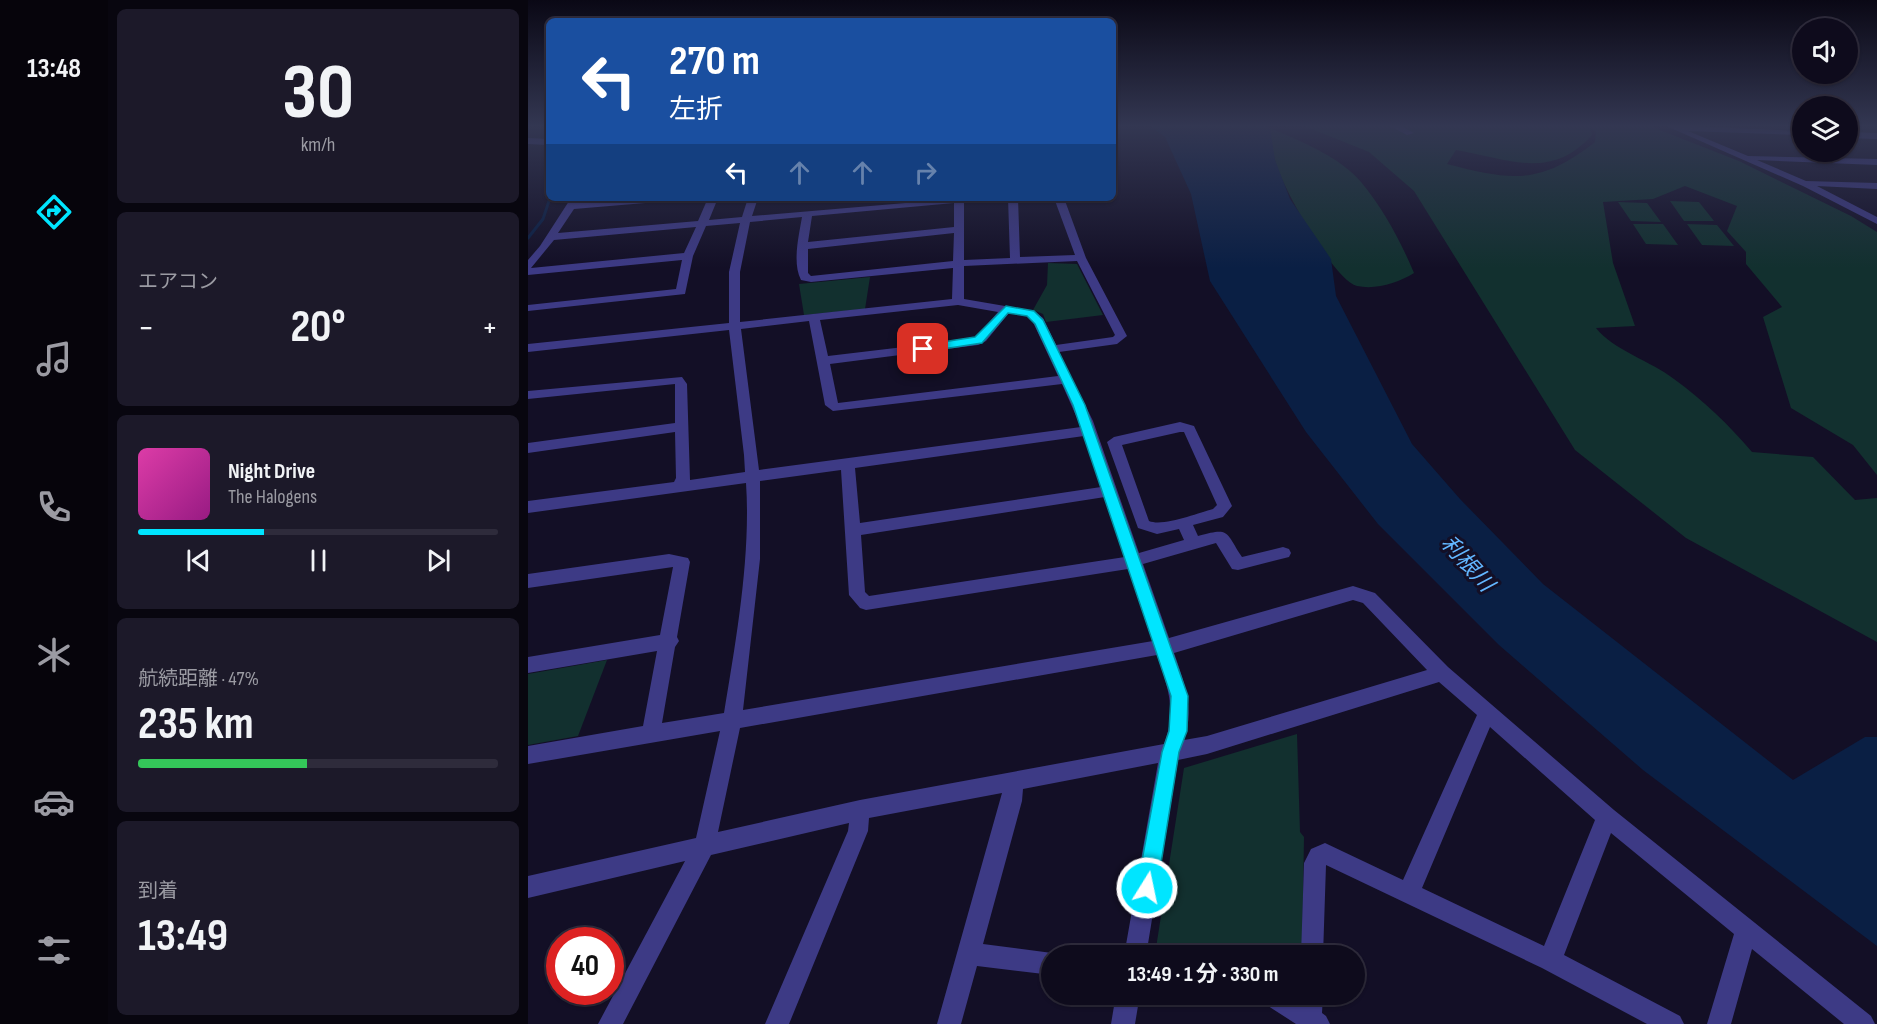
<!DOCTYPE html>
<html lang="ja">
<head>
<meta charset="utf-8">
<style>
	:root { --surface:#0e0b1c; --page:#1c1929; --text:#f1f3f6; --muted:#9b9ba3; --line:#2e2b3b; --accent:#00e5ff }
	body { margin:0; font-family:"Sofia Sans Condensed","Noto Sans JP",sans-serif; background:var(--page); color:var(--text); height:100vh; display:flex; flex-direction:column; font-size:22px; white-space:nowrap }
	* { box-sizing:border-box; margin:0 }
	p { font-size:20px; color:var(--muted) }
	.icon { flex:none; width:33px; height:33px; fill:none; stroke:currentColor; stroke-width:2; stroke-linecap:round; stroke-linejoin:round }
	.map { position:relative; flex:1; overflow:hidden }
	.details { display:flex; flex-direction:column; gap:9px; padding:9px; background:#08060f; width:420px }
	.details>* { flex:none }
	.banner { position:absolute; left:18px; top:18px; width:570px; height:183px; border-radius:9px; box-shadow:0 2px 4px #0004,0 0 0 2px var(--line); background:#1a4fa0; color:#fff; overflow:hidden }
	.buttons { position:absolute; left:1264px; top:18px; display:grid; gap:12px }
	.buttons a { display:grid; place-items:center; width:66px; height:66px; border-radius:50%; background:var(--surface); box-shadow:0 2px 4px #0004,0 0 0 2px var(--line); font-size:30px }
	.speed { position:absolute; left:18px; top:927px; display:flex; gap:12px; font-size:30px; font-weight:700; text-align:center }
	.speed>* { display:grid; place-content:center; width:78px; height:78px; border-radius:50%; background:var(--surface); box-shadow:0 2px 4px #0004,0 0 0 2px var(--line); line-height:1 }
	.speed .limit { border:9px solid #d22; background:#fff; color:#111 }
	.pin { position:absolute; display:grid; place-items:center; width:51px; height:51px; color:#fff; margin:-26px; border-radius:12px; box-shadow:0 3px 9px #0006 }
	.me { position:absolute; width:66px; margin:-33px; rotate:10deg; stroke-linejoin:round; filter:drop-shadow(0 0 4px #0008) }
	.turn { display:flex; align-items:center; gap:21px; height:126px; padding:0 24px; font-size:27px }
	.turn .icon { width:78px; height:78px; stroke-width:2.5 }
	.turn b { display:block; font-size:42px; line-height:51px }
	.lanes { display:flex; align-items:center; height:57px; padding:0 24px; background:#0003; justify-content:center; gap:30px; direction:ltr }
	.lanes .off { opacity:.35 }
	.big { font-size:45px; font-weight:700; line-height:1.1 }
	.details .tile { flex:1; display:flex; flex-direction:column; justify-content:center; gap:9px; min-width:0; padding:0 21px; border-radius:9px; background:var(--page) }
	.details .dial { align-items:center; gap:0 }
	.dial b { font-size:78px; line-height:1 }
	.song { display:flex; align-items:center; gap:18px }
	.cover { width:72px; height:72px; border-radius:9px; background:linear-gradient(135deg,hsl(320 70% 55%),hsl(310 70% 35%)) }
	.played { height:6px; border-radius:3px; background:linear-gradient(90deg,var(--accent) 35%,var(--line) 35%) }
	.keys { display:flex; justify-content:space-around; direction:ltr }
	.heat { display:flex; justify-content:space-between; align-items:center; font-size:33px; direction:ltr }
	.charge { height:9px; border-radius:4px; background:linear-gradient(90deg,#34c759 47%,var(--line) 0) }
	.trip { position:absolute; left:513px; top:945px; width:324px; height:60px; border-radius:30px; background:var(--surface); box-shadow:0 2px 4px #0004,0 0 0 2px var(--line); font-weight:700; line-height:60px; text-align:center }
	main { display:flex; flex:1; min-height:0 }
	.menu { display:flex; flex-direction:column; width:108px; justify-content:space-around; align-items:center; background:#06040b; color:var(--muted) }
	.menu .icon { width:42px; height:42px }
	.menu .on { color:var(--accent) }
	.menu b { font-size:27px; color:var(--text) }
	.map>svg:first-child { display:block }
	.green { fill:#12302f; fill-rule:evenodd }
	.water { fill:#0a1f44 }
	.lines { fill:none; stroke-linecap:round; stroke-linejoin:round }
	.stream { stroke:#0a1f44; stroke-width:3 }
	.minor { fill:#3d3a85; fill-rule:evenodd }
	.route { fill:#00e5ff; stroke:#0095a6; stroke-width:1.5 }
	.labels { text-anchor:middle; stroke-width:6; stroke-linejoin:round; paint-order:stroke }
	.water-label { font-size:22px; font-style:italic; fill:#62b6ff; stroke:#130f26 }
</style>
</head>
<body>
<main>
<nav class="menu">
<b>13:48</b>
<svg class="icon on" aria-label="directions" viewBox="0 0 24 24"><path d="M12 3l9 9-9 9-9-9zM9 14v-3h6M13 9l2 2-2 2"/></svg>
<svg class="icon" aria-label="music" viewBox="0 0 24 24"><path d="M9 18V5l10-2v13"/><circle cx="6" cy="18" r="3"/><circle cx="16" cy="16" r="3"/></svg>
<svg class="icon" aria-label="phone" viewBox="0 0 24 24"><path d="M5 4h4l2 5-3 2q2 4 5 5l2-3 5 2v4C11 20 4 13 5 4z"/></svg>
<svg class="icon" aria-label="climate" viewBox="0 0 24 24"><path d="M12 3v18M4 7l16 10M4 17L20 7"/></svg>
<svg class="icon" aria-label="car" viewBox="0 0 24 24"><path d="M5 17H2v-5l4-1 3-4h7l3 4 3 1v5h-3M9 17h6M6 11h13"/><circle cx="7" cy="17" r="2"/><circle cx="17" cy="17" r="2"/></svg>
<svg class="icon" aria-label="filters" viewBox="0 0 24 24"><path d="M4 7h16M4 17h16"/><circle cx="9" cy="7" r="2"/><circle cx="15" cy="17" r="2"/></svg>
</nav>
<section class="details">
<div class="tile dial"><b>30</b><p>km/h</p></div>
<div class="tile"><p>エアコン</p>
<div class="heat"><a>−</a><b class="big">20°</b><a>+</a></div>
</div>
<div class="tile">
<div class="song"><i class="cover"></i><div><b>Night Drive</b><p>The Halogens</p></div></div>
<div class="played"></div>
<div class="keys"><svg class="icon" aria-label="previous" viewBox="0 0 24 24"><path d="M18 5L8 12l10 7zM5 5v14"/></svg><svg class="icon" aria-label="pause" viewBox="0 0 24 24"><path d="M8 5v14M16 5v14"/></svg><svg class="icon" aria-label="next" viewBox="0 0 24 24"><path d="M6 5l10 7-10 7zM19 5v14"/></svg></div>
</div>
<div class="tile"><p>航続距離 · 47%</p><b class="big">235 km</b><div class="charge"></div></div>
<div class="tile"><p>到着</p><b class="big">13:49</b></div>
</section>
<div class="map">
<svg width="1349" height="1024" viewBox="0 0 1349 1024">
	<rect width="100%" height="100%" fill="#130f26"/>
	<!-- green -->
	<g class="green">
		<path d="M774,125h345l92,36 112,55 26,16v243l-24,-30 -62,-37 -28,-91 19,-10 -36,-43v-12l-19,-21 10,-25 -52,-20 -32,13 -50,3 10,61 22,63 -39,2c17,22 55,33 78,51 29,21 55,46 78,73l61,5 42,43 22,-2v144l-191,-104 -111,-88 -161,-259 -45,-39zM1062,128l6,4 -1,10c-55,43 -82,39 -148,22l9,-14c53,9 95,31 136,-15z"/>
		<path d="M742,128c30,13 69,28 91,54 22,26 40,60 53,91 -16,10 -38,17 -57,13 -24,-6 -76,-101 -82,-126 -3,-10 -4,-21 -5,-32z"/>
		<polygon points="1142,201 1171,202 1186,221 1156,221"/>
		<polygon points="1090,202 1119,203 1133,222 1103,221"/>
		<polygon points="1105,224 1135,224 1150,245 1118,244"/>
		<polygon points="1159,224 1189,225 1206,246 1174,245"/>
		<polygon points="520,263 549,264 575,315 518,322 515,314 505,310 519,285"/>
		<polygon points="342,277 337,309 276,315 271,284"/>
		<polygon points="79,660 50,736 0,745 0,674"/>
		<polygon points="769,734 772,832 776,837 774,955 630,955 628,948 656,768"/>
	</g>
	<!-- water -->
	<polygon class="water" points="621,125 736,125 742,128 747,160 762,199 803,259 808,296 884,444 932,499 1015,584 1265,780 1337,737 1349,737 1349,946 1115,770 971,645 850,524 778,432 682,281 663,194 637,137"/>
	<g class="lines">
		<!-- stream -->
		<polyline class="stream" points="0,238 15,219 22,198"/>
		<!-- minor -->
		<g class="minor">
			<polygon points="860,125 871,125 886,133 879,135"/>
			<polygon points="1136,125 1275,131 1275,135 1160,131 1220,156 1349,159 1349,165 1229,160 1278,181 1349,183 1349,189 1289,186 1349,217 1349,224 1275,186"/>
			<polygon points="1320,132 1349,133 1349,139 1320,138"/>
			<polygon points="0,138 21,139 21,145 0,144"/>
			<path d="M43,198h10l-3,5 56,-5h40l-5,3 -95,8 -16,24 140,-12 10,-23h10l-9,22 33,-3 6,-19h10l-6,18 212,-18v62l46,-2 -2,-60h10l2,59 55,-2 -21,-57h10l22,60 41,78 -10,8 -58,8 34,69 46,132 45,-13 -5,-11 -22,5 -19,-6 -31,-86 7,-5 66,-15 14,4 38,80 -9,11 -30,8 5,11c32,-9 27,-5 44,21l41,-10 6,2 2,4 -2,4 -51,13 -6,-1 -16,-26 -73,21 26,74 184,-52 22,7 73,74 166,143 257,206 4,8h-31l-92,-75 -21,75h-24l27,-90 -123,-101 -47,122 116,61 4,8h-37l-105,-56 -216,-103 -3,91h-22l3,-93 7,-14 14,-6 78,37 74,-165 -38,-33 -232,72 -29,6 -32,196h-22l34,-193 -135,26 -1,12 -39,143 69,9 7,3h-7v19l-75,-9 -16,58h-24l65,-231 -133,25 -1,13 -79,193h-24l83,-193 1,-8 -138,32 -88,169h-25l87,-163 -157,37v-22l168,-38 24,-107 -192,33v-18l115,-20 14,-75 -129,22v-16l132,-22 13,-68 -145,21v-14l141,-20 19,4 2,4 -13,75 2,4 -4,6 -13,76 62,-10c12,-73 27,-157 22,-230l-218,30v-12l146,-19 2,-4 -1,-46 -147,21v-10l147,-20v-39l-147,15v-8l154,-14 5,7 3,96 55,-8 -1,-17 -15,-125 -201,22v-8l201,-21v-51l11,-49 -34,3 -13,30 -8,38 -157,17v-6l148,-16 6,-29 -154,15v-15l12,-14zM426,203v24l-146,15 4,-26zM274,217c-3,18 -10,46 -1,63l10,2 142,-14 -1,31 -212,23v-50l10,-50zM168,227l-12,26 -153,15 23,-28zM426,233l-1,28 -142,15 -3,-3v-24zM549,261l38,74 -2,2 -57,8 -13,-27 -9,-7 -70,-12v-33zM430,305l40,7 -20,23 -7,4 -143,17 -8,-36zM481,313l18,3 5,4 26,56 -220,27 -8,-39 148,-19 8,-4zM281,321l16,84 8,6 229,-27 19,43 -322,43 -18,-141zM652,432h4l33,73 -4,4c-15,4 -50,18 -64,12l-27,-76zM556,436l17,51 -241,36 -5,-55zM313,470l8,125 11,13 6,2 262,-41 25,72 -410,69 17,-151v-78zM577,497l20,60 -256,39 -4,-4 -4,-57zM825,600l10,3 64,67 -220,66 -23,4c11,-31 0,-58 -10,-87zM629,655c11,33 20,55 7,89l-304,56 -142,32 22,-104zM962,727l105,93 -51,126 -122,-58z"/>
			<polygon points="588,994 612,994 607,1024 583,1024"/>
			<polygon points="730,994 765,994 771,999 771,994 795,994 794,1013 798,1016 802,1024 768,1024 734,1002"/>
		</g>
	</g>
	<!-- sky -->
	<linearGradient id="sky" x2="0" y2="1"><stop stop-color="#0a0815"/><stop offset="0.47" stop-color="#333752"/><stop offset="1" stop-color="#333752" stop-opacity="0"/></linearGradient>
	<rect width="1349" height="268" fill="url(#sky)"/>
	<!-- route -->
	<polygon class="route" points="478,306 506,311 515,320 557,405 660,696 659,731 651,752 629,888 626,895 619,898 612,895 609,888 634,752 641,731 643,696 545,405 507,324 499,316 480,313 454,343 395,352 390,349 395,345 447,337"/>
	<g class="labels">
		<!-- water labels -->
		<g class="water-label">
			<text transform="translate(940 563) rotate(48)" y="8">利根川</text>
		</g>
	</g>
</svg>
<div class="buttons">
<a><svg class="icon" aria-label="sound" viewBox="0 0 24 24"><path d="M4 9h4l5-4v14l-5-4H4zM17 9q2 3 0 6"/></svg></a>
<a><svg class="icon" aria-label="layers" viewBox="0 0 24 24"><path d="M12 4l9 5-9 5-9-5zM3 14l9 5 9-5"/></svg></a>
</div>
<div class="speed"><div class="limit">40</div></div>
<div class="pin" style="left:395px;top:349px;background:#d93025"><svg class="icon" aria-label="arrive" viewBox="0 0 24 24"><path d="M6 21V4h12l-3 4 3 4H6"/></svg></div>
<svg class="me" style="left:619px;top:888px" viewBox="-20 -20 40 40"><circle r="17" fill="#00e5ff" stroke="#fff" stroke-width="3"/><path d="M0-11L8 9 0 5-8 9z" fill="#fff"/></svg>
<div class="trip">13:49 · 1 分 · 330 m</div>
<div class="banner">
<div class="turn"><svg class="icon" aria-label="left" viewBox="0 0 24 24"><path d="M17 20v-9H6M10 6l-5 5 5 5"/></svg><div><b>270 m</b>左折</div></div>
<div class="lanes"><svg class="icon" aria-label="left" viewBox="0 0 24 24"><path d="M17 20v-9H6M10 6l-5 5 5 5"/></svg><svg class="icon off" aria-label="ahead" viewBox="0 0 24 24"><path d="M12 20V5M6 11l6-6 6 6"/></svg><svg class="icon off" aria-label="ahead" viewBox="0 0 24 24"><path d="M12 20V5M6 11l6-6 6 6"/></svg><svg class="icon off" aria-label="right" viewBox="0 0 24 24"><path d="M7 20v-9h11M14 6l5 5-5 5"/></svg></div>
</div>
</div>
</main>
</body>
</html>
